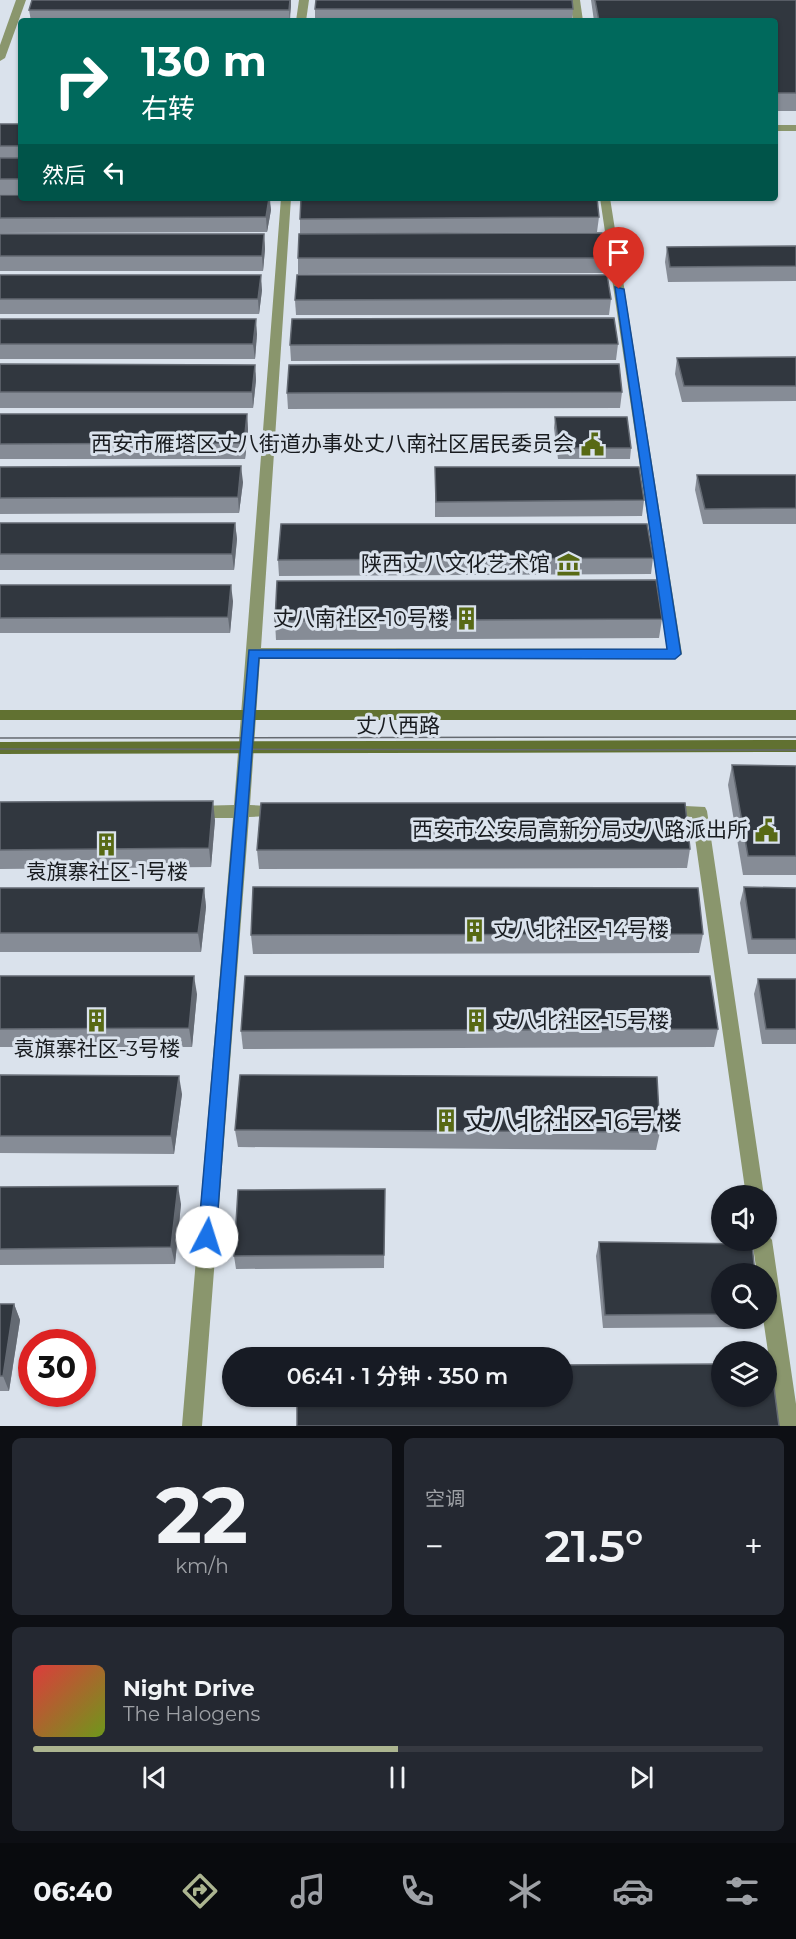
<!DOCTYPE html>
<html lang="zh">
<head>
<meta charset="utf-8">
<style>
	:root { --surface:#171b24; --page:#242831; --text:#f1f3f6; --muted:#9ea1a6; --line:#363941; --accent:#acb590 }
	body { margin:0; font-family:Montserrat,"Noto Sans SC",sans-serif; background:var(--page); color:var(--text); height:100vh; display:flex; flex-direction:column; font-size:22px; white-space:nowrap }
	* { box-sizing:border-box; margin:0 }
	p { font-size:20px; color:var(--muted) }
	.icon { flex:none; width:33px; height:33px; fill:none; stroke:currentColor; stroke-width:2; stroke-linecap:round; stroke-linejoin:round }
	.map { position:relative; height:1426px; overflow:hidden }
	.sheet { display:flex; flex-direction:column; gap:12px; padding:12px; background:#0d0f14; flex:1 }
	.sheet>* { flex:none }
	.hud { position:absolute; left:18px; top:18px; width:760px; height:183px; border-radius:6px; box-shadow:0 2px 4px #0004; background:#00695c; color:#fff; overflow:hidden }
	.buttons { position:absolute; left:711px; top:1185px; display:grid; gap:12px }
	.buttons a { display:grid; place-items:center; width:66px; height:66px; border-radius:50%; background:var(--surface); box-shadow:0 2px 4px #0004; font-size:30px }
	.speed { position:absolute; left:18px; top:1329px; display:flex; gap:12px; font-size:30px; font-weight:700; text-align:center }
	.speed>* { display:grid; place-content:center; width:78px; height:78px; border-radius:50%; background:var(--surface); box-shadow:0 2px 4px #0004; line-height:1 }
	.speed .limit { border:9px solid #d22; background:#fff; color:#111 }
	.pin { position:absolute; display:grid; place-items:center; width:51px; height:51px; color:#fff; margin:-62px -26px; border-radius:50% 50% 50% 0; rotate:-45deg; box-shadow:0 0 6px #0007 }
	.pin .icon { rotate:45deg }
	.me { position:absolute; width:66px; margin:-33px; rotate:5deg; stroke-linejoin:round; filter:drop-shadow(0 0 4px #0008) }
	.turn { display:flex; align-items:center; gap:21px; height:126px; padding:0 24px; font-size:27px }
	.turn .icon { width:78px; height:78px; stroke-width:2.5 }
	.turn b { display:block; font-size:42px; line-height:51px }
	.then { display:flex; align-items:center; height:57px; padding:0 24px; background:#0003; gap:12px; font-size:22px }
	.big { font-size:45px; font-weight:600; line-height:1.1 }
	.sheet .tile { flex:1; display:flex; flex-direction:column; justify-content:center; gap:9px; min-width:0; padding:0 21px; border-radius:9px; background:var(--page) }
	.sheet .dial { align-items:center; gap:0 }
	.dial b { font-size:78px; line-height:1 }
	.song { display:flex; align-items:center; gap:18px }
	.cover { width:72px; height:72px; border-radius:9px; background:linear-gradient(135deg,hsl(0 70% 55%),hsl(80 70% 35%)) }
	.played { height:6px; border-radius:3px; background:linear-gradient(90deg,var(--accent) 50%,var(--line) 50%) }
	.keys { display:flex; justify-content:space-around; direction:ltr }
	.heat { display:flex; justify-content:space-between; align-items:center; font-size:33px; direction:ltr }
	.sheet .tiles { flex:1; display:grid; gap:12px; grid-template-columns:1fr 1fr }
	.tile:last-child { grid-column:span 2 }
	.trip { position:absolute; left:222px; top:1347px; width:351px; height:60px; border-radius:30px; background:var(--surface); box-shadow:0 2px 4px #0004; font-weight:600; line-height:60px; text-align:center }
	.dock { display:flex; height:96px; justify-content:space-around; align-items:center; background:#090b0e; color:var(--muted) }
	.dock .icon { width:42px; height:42px }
	.dock .selected { color:var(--accent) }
	.dock b { font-size:27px; color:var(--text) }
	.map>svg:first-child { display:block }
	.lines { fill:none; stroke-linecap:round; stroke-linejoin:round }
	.street { fill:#8a966d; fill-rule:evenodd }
	.secondary { fill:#617131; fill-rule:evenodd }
	.tram { stroke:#656a70; stroke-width:1.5 }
	.wall { fill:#868c96 }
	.shaded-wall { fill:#646a73 }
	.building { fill:#31373f; stroke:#646a73; stroke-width:1.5 }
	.route { fill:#1a73e8; stroke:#114b97; stroke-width:1.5 }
	.labels { text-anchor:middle; stroke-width:6; stroke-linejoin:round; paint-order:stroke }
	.poi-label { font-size:21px; fill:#181b1f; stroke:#dae2ec; text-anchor:end }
	.street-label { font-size:21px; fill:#181b1f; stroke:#dae2ec }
	.near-poi-label { font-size:26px; fill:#181b1f; stroke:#dae2ec; text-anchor:start }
</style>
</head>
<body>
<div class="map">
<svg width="796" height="1426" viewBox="0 0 796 1426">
	<rect width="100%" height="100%" fill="#dae2ec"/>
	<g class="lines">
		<!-- street -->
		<g class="street">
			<polygon points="16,0 26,0 5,58 0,61 0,45"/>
			<polygon points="299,0 309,0 306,21 296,21"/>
			<polygon points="570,0 580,0 583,21 573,21"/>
			<rect x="776" y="125" width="20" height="6"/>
			<polygon points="281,198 291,198 261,648 667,649 600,198 610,198 682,654 675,659 260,658 250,805 287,807 289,811 287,815 249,817 202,1426 182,1426 233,818 194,818 188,816 186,812 188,808 194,806 234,805"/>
			<polygon points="665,805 705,807 707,811 764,1196 746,1196 692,817 659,815 657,811 659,807"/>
			<polygon points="766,1233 772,1240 796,1404 796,1426 779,1426 763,1318 766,1318 766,1274 757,1274 752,1240 766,1240"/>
		</g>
		<!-- secondary -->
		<g class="secondary">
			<rect x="0" y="710" width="796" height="10"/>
			<polygon points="796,740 796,752 0,754 0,742"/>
		</g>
		<!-- tram -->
		<g class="tram">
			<polyline points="0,738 796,737"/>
			<polyline points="0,749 796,750"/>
		</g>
	</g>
	<!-- wall -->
	<g class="wall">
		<polygon points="32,0 291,0 291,6 290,21 31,21 29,10"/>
		<polygon points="591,0 796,0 796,111 776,111 776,21 594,21"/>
		<polygon points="315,9 573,9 572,21 312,21 315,19"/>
		<rect x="0" y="124" width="21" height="70"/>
		<polygon points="0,195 21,198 270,198 271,210 267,232 0,233"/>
		<polygon points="599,217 597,232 311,234 604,258 603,273 298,274 298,258 300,234 300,219"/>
		<polygon points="0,234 264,234 265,249 263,271 0,271"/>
		<polygon points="796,246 796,281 668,282 665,262 667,247"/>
		<polygon points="0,275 262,290 259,314 0,314"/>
		<polygon points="611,299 609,315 296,315 295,300"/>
		<polygon points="0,319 257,334 255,359 0,359"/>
		<polygon points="618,344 616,360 291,361 290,345"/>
		<polygon points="796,357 796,401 682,402 675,374 677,358"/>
		<polygon points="0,364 255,365 256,380 253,408 0,408"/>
		<polygon points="622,392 620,408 288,409 287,393"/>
		<polygon points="0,414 247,414 248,430 245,459 0,459"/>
		<polygon points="555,417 631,448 630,459 558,459 554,428"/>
		<polygon points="0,467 243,482 239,513 0,514"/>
		<polygon points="435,467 644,500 642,516 435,517"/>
		<polygon points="697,475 796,475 796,524 703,524 695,490"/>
		<polygon points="0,523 235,523 237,539 234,570 0,570"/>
		<polygon points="653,558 651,574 279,576 278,560"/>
		<polygon points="0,585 233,601 230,633 0,633"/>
		<polygon points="662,619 659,638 276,640 275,621"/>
		<polygon points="732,765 796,766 796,875 743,875 728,785"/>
		<polygon points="0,802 215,820 211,867 0,869"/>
		<polygon points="690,849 687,868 259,869 257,850"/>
		<polygon points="744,887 796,888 796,954 748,954 740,903"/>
		<polygon points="0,888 204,888 206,907 201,952 0,952"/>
		<polygon points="703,934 699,953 253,954 251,935"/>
		<polygon points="0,976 197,994 192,1047 0,1047"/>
		<polygon points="758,979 796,979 796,1044 762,1044 754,994"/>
		<polygon points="718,1029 714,1047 243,1049 241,1031"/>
		<polygon points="0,1075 182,1094 174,1154 0,1153"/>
		<polygon points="235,1130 660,1132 656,1150 238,1147"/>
		<polygon points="0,1187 181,1204 175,1264 0,1265"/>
		<polygon points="385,1189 384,1268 236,1269 234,1256"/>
		<polygon points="599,1242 722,1274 722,1318 758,1318 755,1327 603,1328 596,1256"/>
		<polygon points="0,1304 14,1304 20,1320 9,1391 0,1391"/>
	</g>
	<!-- shaded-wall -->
	<g class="shaded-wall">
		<polygon points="290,0 291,0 291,6 289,21"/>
		<polygon points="269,198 271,210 267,232 266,217"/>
		<polygon points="264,234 265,249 263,271 262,256"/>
		<polygon points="261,275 262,290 259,314 258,299"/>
		<polygon points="256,319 257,334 255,359 253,344"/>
		<polygon points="255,365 256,380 253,408 252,392"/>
		<polygon points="247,414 248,430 245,459 244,443"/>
		<polygon points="241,466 243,482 239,513 238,497"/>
		<polygon points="235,523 237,539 234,570 232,554"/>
		<polygon points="231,585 233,601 230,633 228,617"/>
		<polygon points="213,801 215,820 211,867 209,848"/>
		<polygon points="204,888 206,907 201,952 198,933"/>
		<polygon points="194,976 197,994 192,1047 189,1028"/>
		<polygon points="179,1076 182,1094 174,1154 171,1136"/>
		<polygon points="178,1186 181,1204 175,1264 171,1247"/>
		<polygon points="14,1304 20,1320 9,1391 3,1376"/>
	</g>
	<!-- building -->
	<g class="building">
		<polygon points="32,0 290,0 289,10 29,10"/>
		<polygon points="316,0 572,0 573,9 315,9"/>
		<polygon points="595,0 796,0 796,93 776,93 776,21 599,21"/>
		<polygon points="312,19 571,20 571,21 312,21"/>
		<rect x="0" y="124" width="21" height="22"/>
		<rect x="0" y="158" width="21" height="21"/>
		<polygon points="0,195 21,195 21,198 269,198 266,217 0,218"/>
		<polygon points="301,198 597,198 599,217 300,219"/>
		<polygon points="602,233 604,258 298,258 299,234"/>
		<polygon points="0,234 264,234 262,256 0,256"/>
		<polygon points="796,246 796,266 670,267 667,247"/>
		<polygon points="0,275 261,275 258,299 0,299"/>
		<polygon points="297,275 607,275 611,299 295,300"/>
		<polygon points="614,318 618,344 290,345 292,319"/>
		<polygon points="0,319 256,319 253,344 0,344"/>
		<polygon points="796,357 796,386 684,386 677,358"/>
		<polygon points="0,364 255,365 252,392 0,392"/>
		<polygon points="619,364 622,392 287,393 289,365"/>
		<polygon points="0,414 247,414 244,443 0,444"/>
		<polygon points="555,417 627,417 631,448 559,448"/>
		<polygon points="241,466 238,497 0,498 0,467"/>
		<polygon points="435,467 639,467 644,500 436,502"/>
		<polygon points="697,475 796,475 796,508 705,509"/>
		<polygon points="0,523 235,523 232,554 0,554"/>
		<polygon points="281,524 647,524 653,558 278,560"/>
		<polygon points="656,580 662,619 275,621 277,581"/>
		<polygon points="0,585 231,585 228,617 0,618"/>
		<polygon points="732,765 796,766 796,856 748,856"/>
		<polygon points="213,801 209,848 0,850 0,802"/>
		<polygon points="261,803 685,803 690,849 257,850"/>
		<polygon points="253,887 698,888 703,934 251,935"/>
		<polygon points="744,887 796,888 796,939 752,939"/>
		<polygon points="0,888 204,888 198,933 0,933"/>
		<polygon points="0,976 194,976 189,1028 0,1029"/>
		<polygon points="245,976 710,976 718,1029 241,1031"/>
		<polygon points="758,979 796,979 796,1029 766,1029"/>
		<polygon points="0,1075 179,1076 171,1136 0,1136"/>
		<polygon points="240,1075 657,1077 660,1132 235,1130"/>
		<polygon points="178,1186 171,1247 0,1249 0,1187"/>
		<polygon points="385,1189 384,1255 234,1256 238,1190"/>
		<polygon points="599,1242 752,1244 755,1274 722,1274 722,1314 605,1315"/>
		<polygon points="0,1304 14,1304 3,1376 0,1376"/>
		<polygon points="722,1364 722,1396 766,1396 766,1364 771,1364 779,1426 297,1426 297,1396 562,1396 562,1365"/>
	</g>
	<!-- route -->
	<polygon class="route" points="615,287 624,289 681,654 675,659 259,658 216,1237 213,1243 207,1245 201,1243 198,1237 249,650 667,649"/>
	<!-- icons -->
	<defs>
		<symbol id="civic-bare" viewBox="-9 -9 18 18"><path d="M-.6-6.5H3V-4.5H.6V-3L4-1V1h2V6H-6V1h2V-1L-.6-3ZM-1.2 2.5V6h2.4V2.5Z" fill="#576914" stroke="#dae2ec" stroke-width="2.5" paint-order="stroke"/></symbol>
		<symbol id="museum-bare" viewBox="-9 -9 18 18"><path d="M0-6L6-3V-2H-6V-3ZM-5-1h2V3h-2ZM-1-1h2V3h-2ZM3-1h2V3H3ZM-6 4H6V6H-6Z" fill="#576914" stroke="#dae2ec" stroke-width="2.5" paint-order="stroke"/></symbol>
		<symbol id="building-bare" viewBox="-9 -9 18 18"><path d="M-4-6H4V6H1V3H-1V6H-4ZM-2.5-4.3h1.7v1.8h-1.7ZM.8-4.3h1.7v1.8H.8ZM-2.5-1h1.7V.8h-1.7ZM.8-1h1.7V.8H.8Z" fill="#576914" stroke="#dae2ec" stroke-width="2.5" paint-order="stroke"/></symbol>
	</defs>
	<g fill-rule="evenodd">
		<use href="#civic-bare" x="576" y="428" width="33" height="33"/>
		<use href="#museum-bare" x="552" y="548" width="33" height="33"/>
		<use href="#building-bare" x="450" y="602" width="33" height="33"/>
		<use href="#civic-bare" x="750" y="814" width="33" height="33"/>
		<use href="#building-bare" x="90" y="828" width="33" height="33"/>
		<use href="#building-bare" x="458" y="914" width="33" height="33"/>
		<use href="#building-bare" x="80" y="1004" width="33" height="33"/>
		<use href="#building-bare" x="460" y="1004" width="33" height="33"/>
		<use href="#building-bare" x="430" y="1104" width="33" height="33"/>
	</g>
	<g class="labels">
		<!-- poi labels -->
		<g class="poi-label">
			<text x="574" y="451">西安市雁塔区丈八街道办事处丈八南社区居民委员会</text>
			<text x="550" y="571">陕西丈八文化艺术馆</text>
			<text x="449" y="626">丈八南社区-10号楼</text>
			<text x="748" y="837">西安市公安局高新分局丈八路派出所</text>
			<text x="107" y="879" text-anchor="middle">袁旗寨社区-1号楼</text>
			<text x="493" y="937" text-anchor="start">丈八北社区-14号楼</text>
			<text x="495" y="1028" text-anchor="start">丈八北社区-15号楼</text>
			<text x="97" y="1056" text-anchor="middle">袁旗寨社区-3号楼</text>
		</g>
		<!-- street labels -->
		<g class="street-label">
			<text x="398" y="733">丈八西路</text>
		</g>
		<!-- near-poi labels -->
		<g class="near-poi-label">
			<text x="465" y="1130">丈八北社区-16号楼</text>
		</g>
	</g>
</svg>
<div class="buttons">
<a><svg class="icon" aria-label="sound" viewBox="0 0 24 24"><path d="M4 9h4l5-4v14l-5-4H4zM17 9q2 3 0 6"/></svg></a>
<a><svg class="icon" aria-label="search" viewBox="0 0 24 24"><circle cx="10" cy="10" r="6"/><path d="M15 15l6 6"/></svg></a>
<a><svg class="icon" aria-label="layers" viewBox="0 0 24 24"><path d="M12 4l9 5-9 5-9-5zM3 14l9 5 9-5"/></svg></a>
</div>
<div class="speed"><div class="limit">30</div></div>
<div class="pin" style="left:619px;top:289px;background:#d93025"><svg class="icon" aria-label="arrive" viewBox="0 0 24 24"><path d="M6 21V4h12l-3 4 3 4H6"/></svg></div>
<svg class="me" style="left:207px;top:1237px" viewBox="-20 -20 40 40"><circle r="19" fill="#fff"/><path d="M0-13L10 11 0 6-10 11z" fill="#1a73e8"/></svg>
<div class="trip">06:41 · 1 分钟 · 350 m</div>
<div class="hud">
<div class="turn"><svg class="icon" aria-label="right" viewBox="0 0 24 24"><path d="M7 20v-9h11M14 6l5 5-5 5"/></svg><div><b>130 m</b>右转</div></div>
<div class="then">然后<svg class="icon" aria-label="left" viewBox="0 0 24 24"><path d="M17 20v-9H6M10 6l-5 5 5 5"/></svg></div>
</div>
</div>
<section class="sheet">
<div class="tiles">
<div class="tile dial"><b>22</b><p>km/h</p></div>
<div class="tile"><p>空调</p>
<div class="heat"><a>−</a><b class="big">21.5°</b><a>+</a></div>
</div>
<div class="tile">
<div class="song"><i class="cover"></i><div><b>Night Drive</b><p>The Halogens</p></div></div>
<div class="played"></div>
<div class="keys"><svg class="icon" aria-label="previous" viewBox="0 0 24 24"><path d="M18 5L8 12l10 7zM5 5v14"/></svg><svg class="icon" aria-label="pause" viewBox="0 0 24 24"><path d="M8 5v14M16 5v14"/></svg><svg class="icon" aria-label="next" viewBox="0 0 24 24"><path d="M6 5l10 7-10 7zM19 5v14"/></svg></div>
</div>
</div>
</section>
<nav class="dock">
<b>06:40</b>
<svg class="icon selected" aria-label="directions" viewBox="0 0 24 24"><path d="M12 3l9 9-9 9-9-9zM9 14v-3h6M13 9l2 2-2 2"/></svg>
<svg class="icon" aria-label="music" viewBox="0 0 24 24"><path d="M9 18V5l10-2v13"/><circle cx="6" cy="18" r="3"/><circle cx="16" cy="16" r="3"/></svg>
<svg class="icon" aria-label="phone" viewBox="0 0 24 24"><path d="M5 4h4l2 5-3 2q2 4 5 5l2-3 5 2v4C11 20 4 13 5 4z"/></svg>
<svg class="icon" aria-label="climate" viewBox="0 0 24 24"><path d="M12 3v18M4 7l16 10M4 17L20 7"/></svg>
<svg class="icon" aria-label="car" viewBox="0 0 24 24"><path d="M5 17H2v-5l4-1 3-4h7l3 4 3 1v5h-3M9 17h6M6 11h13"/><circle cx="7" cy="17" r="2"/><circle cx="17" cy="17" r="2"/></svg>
<svg class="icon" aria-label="filters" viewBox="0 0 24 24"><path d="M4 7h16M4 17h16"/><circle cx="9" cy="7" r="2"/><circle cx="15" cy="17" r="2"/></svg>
</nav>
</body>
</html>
